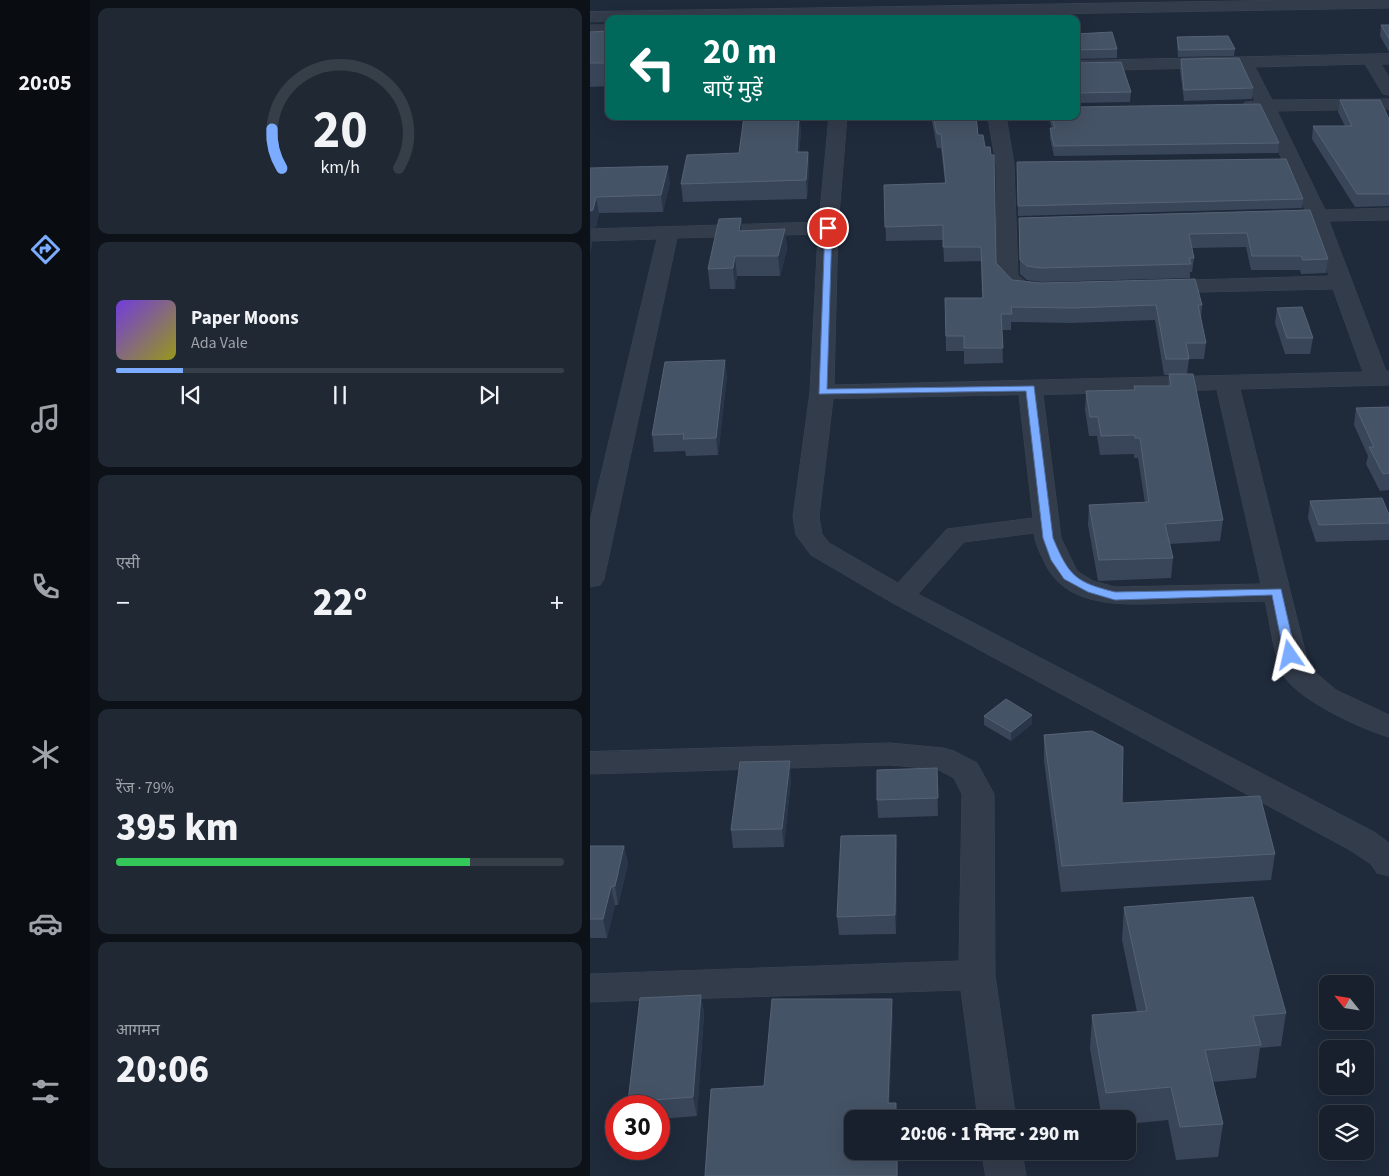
<!DOCTYPE html>
<html lang="hi">
<head>
<meta charset="utf-8">
<style>
	:root { --surface:#17202c; --page:#202834; --text:#f1f3f6; --muted:#9ea3a9; --line:#363e48; --accent:#7bacff }
	body { margin:0; font-family:"Source Sans 3","Noto Sans Devanagari",sans-serif; background:var(--page); color:var(--text); height:100vh; display:flex; flex-direction:column; font-size:19px; white-space:nowrap }
	* { box-sizing:border-box; margin:0 }
	p { font-size:16px; color:var(--muted) }
	.icon { flex:none; width:28px; height:28px; fill:none; stroke:currentColor; stroke-width:2; stroke-linecap:round; stroke-linejoin:round }
	.map { position:relative; flex:1; overflow:hidden }
	.drawer { display:flex; flex-direction:column; gap:8px; padding:8px; background:#0d1218; width:500px }
	.drawer>* { flex:none }
	.banner { position:absolute; left:15px; top:15px; width:475px; height:105px; border-radius:10px; box-shadow:0 5px 20px #0002,0 0 0 1px var(--line); background:#00695c; color:#fff; overflow:hidden }
	.needle { width:32px; rotate:300deg }
	.buttons { position:absolute; left:729px; top:975px; display:grid; gap:10px }
	.buttons a { display:grid; place-items:center; width:55px; height:55px; border-radius:10px; background:var(--surface); box-shadow:0 5px 20px #0002,0 0 0 1px var(--line); font-size:25px }
	.speed { position:absolute; left:15px; top:1095px; display:flex; gap:10px; font-size:25px; font-weight:700; text-align:center }
	.speed>* { display:grid; place-content:center; width:65px; height:65px; border-radius:50%; background:var(--surface); box-shadow:0 5px 20px #0002,0 0 0 1px var(--line); line-height:1 }
	.speed .limit { border:8px solid #d22; background:#fff; color:#111 }
	.pin { position:absolute; display:grid; place-items:center; width:42px; height:42px; color:#fff; margin:-21px; border:2px solid #fff; border-radius:50%; box-shadow:0 1px 5px #0007 }
	.me { position:absolute; width:55px; margin:-28px; rotate:349deg; stroke-linejoin:round; filter:drop-shadow(0 0 4px #0008) }
	.turn { display:flex; align-items:center; gap:18px; height:105px; padding:0 15px; font-size:22px }
	.turn .icon { width:65px; height:65px; stroke-width:2.5 }
	.turn b { display:block; font-size:35px; line-height:42px }
	.big { font-size:38px; font-weight:800; line-height:1.1 }
	.drawer .tile { flex:1; display:flex; flex-direction:column; justify-content:center; gap:8px; min-width:0; padding:0 18px; border-radius:10px; background:var(--page) }
	.drawer .dial { align-items:center; gap:0 }
	.dial svg { height:130px; overflow:visible; fill:none; stroke:var(--line); stroke-width:7; stroke-linecap:round; text-anchor:middle }
	.dial text { fill:var(--text); stroke:none }
	.song { display:flex; align-items:center; gap:15px }
	.cover { width:60px; height:60px; border-radius:8px; background:linear-gradient(135deg,hsl(260 70% 55%),hsl(60 70% 35%)) }
	.played { height:5px; border-radius:2px; background:linear-gradient(90deg,var(--accent) 15%,var(--line) 15%) }
	.keys { display:flex; justify-content:space-around; direction:ltr }
	.heat { display:flex; justify-content:space-between; align-items:center; font-size:28px; direction:ltr }
	.charge { height:8px; border-radius:4px; background:linear-gradient(90deg,#34c759 79%,var(--line) 0) }
	.trip { position:absolute; left:254px; top:1110px; width:292px; height:50px; border-radius:10px; background:var(--surface); box-shadow:0 5px 20px #0002,0 0 0 1px var(--line); font-weight:800; line-height:50px; text-align:center }
	main { display:flex; flex:1; min-height:0 }
	.tab-bar { display:flex; flex-direction:column; width:90px; justify-content:space-around; align-items:center; background:#090d12; color:var(--muted) }
	.tab-bar .icon { width:35px; height:35px }
	.tab-bar .on { color:var(--accent) }
	.tab-bar b { font-size:22px; color:var(--text) }
	.map>svg:first-child { display:block }
	.lines { fill:none; stroke-linecap:round; stroke-linejoin:round }
	.service-casing { stroke:#3c4555; stroke-width:1 }
	.minor-casing { stroke:#3c4555; stroke-width:1 }
	.tertiary-casing { stroke:#3c4555; stroke-width:1 }
	.service { fill:#333c4b; fill-rule:evenodd }
	.minor { fill:#333c4b; fill-rule:evenodd }
	.tertiary { fill:#333c4b; fill-rule:evenodd }
	.wall { fill:#39465a }
	.shaded-wall { fill:#293649 }
	.building { fill:#455366; stroke:#566275 }
	.route { fill:#7bacff; stroke:#5070a6 }
</style>
</head>
<body>
<main>
<nav class="tab-bar">
<b>20:05</b>
<svg class="icon on" aria-label="directions" viewBox="0 0 24 24"><path d="M12 3l9 9-9 9-9-9zM9 14v-3h6M13 9l2 2-2 2"/></svg>
<svg class="icon" aria-label="music" viewBox="0 0 24 24"><path d="M9 18V5l10-2v13"/><circle cx="6" cy="18" r="3"/><circle cx="16" cy="16" r="3"/></svg>
<svg class="icon" aria-label="phone" viewBox="0 0 24 24"><path d="M5 4h4l2 5-3 2q2 4 5 5l2-3 5 2v4C11 20 4 13 5 4z"/></svg>
<svg class="icon" aria-label="climate" viewBox="0 0 24 24"><path d="M12 3v18M4 7l16 10M4 17L20 7"/></svg>
<svg class="icon" aria-label="car" viewBox="0 0 24 24"><path d="M5 17H2v-5l4-1 3-4h7l3 4 3 1v5h-3M9 17h6M6 11h13"/><circle cx="7" cy="17" r="2"/><circle cx="17" cy="17" r="2"/></svg>
<svg class="icon" aria-label="filters" viewBox="0 0 24 24"><path d="M4 7h16M4 17h16"/><circle cx="9" cy="7" r="2"/><circle cx="15" cy="17" r="2"/></svg>
</nav>
<section class="drawer">
<div class="tile dial"><svg viewBox="0 0 100 80">
<path d="M14 69A42 42 0 1 1 86 69"/>
<path d="M14 69A42 42 0 0 1 8 45" stroke="#7bacff"/>
<text x="50" y="56" font-size="32" font-weight="700">20</text>
<text x="50" y="72" font-size="11">km/h</text>
</svg></div>
<div class="tile">
<div class="song"><i class="cover"></i><div><b>Paper Moons</b><p>Ada Vale</p></div></div>
<div class="played"></div>
<div class="keys"><svg class="icon" aria-label="previous" viewBox="0 0 24 24"><path d="M18 5L8 12l10 7zM5 5v14"/></svg><svg class="icon" aria-label="pause" viewBox="0 0 24 24"><path d="M8 5v14M16 5v14"/></svg><svg class="icon" aria-label="next" viewBox="0 0 24 24"><path d="M6 5l10 7-10 7zM19 5v14"/></svg></div>
</div>
<div class="tile"><p>एसी</p>
<div class="heat"><a>−</a><b class="big">22°</b><a>+</a></div>
</div>
<div class="tile"><p>रेंज · 79%</p><b class="big">395 km</b><div class="charge"></div></div>
<div class="tile"><p>आगमन</p><b class="big">20:06</b></div>
</section>
<div class="map">
<svg width="799" height="1176" viewBox="0 0 799 1176">
	<rect width="100%" height="100%" fill="#1f2a3b"/>
	<g class="lines">
		<defs>
			<g id="service">
				<polygon points="483,7 486,8 486,12 448,19 428,19"/>
				<polygon points="333,8 373,16 377,19 359,19 330,13 329,11"/>
			</g>
			<g id="minor">
				<rect x="0" y="25" width="19" height="10"/>
				<path d="M799,54v10h-8l8,13v18l-6,-1 -18,-30 -110,3 17,33 117,-1v10l-112,2 48,99 64,-2v12l-60,1 57,150h3v14l-149,4 69,278 27,23 53,25v22c-28,-8 -99,-40 -109,-68 -7,-22 -10,-46 -15,-68 -30,1 -59,1 -88,2 -48,1 -112,9 -134,-44 -4,-8 -8,-17 -9,-26l-70,9 -46,52 456,238 15,11v33l-12,-3 -6,-9 -21,-14 -459,-248 -80,-47 -15,-20 -3,-18 17,-125 8,-158 -141,4 -73,341 -4,6 -10,2v-66l67,-282 -67,2v-12l229,-7 10,-106h18l-9,112 -4,157 529,-13 -30,-83 -174,4 -8,-1 -3,-5 3,-5 8,-1 170,-5 -19,-54 -36,1 -7,-2 -3,-4 3,-4 38,-3 -45,-99 -15,-1 -3,-4 3,-4 10,-1 -16,-34 -163,4v-10zM627,390l44,194 -146,3 -22,-6 -16,-10 -16,-33 -18,-143zM429,395l14,123 -86,11 -49,54 -69,-40 -7,-9 -3,-17 14,-118z"/>
				<path d="M398,116h18l8,48 4,111 8,7 23,3 3,5 -3,5c-20,4 -40,-1 -52,-18l-1,-113z"/>
				<polygon points="300,743 353,748 364,751 387,763 404,794 405,975 426,1119 388,1119 371,990 0,1002 0,974 369,961 372,794 364,778 347,769 300,765 0,774 0,752"/>
				<polygon points="392,1151 432,1151 436,1176 396,1176"/>
			</g>
			<polygon id="tertiary" points="708,0 799,0 799,8 166,19 19,19 19,21 0,22 0,12"/>
		</defs>
		<!-- service casing -->
		<use href="#service" class="service-casing"/>
		<!-- minor casing -->
		<use href="#minor" class="minor-casing"/>
		<!-- tertiary casing -->
		<use href="#tertiary" class="tertiary-casing"/>
		<!-- service -->
		<use href="#service" class="service"/>
		<!-- minor -->
		<use href="#minor" class="minor"/>
		<!-- tertiary -->
		<use href="#tertiary" class="tertiary"/>
	</g>
	<!-- wall -->
	<g class="wall">
		<polygon points="791,25 799,25 799,52 790,36"/>
		<polygon points="19,31 19,86 0,87 0,32"/>
		<polygon points="486,34 527,49 527,58 486,59"/>
		<polygon points="587,37 645,49 644,56 588,57 587,44"/>
		<polygon points="591,59 663,88 662,99 594,101 590,70"/>
		<polygon points="486,63 541,92 540,102 486,103"/>
		<polygon points="750,100 799,119 799,206 765,207 722,139 723,126 755,126 748,112"/>
		<polygon points="209,116 211,132 209,152 218,152 219,170 217,199 93,202 91,184 149,153"/>
		<polygon points="341,116 386,116 388,135 406,263 422,280 612,305 611,318 616,343 614,359 599,359 597,374 633,520 630,541 579,544 583,558 581,578 508,581 498,525 499,505 555,503 548,458 544,458 544,454 510,455 507,436 499,436 495,410 496,391 544,390 544,386 578,386 579,375 574,375 565,320 482,323 421,322 421,330 412,330 413,363 374,364 374,351 356,351 355,298 392,298 391,261 354,262 353,240 296,241 294,185 355,183 351,148 347,148"/>
		<polygon points="458,116 486,116 689,143 688,153 464,156 460,138 460,128 462,128"/>
		<polygon points="427,162 713,199 712,208 428,216"/>
		<polygon points="0,168 80,183 73,212 9,213 6,227 0,228 2,243 0,254"/>
		<polygon points="720,210 738,259 736,273 711,274 710,270 661,270 656,247 602,248 604,258 602,272 600,272 600,278 451,282 437,280 430,274 429,218"/>
		<polygon points="151,218 153,231 195,229 197,249 190,276 147,276 145,289 120,289 118,269"/>
		<polygon points="687,308 723,338 720,354 695,354 685,323"/>
		<polygon points="137,376 128,455 96,456 95,451 64,452 62,435"/>
		<polygon points="799,407 799,490 790,491 776,464 778,456 764,425 766,408"/>
		<polygon points="720,501 799,515 799,540 726,542 718,518"/>
		<polygon points="394,716 442,724 421,741 394,725"/>
		<polygon points="454,735 532,803 685,854 681,880 471,892 454,761"/>
		<polygon points="347,768 348,816 288,818 287,800"/>
		<polygon points="201,779 194,847 143,848 141,830"/>
		<polygon points="306,835 307,854 306,934 249,935 247,917"/>
		<polygon points="0,846 34,846 38,864 28,905 25,905 17,938 0,938"/>
		<polygon points="534,907 696,1013 691,1046 670,1048 666,1078 623,1082 633,1124 628,1157 586,1160 578,1120 538,1124 538,1119 512,1119 500,1049 502,1015 547,1012 532,940"/>
		<polygon points="111,995 114,1013 107,1116 69,1119 69,1106 39,1106 38,1102"/>
	</g>
	<!-- shaded-wall -->
	<g class="shaded-wall">
		<polygon points="209,116 211,132 208,170 207,152"/>
		<polygon points="218,152 219,170 217,199 216,180"/>
		<polygon points="78,166 80,183 73,212 71,195"/>
		<polygon points="6,197 9,213 6,227 0,228 2,243 0,254 0,211"/>
		<polygon points="151,218 153,238 149,231"/>
		<polygon points="195,229 197,249 190,276 188,256"/>
		<polygon points="145,256 147,276 145,289 143,268"/>
		<polygon points="135,360 137,376 128,455 126,438"/>
		<polygon points="442,715 442,724 421,741 421,732"/>
		<polygon points="200,761 201,779 194,847 192,829"/>
		<polygon points="306,835 307,854 306,934 305,915"/>
		<polygon points="34,846 38,864 28,905 25,886"/>
		<polygon points="21,887 25,905 17,938 13,919"/>
		<polygon points="111,995 114,1013 107,1116 103,1097"/>
		<polygon points="302,999 303,1018 299,1119 298,1103"/>
		<rect x="307" y="1151" width="1" height="25"/>
	</g>
	<!-- building -->
	<g class="building">
		<polygon points="791,25 799,25 799,39"/>
		<polygon points="19,31 19,63 0,63 0,32"/>
		<polygon points="522,32 527,49 486,50 486,34"/>
		<polygon points="638,36 645,49 589,50 587,37"/>
		<polygon points="649,58 663,88 594,90 591,59"/>
		<polygon points="531,62 541,92 486,93 486,63"/>
		<polygon points="750,100 790,100 799,119 799,194 767,194 723,126 762,126"/>
		<polygon points="670,104 689,143 464,146 460,128 465,128 461,116 486,116 486,107"/>
		<polygon points="154,116 209,116 207,152 218,152 216,180 91,184 97,155 149,153"/>
		<polygon points="343,116 386,116 388,135 393,135 395,147 400,147 401,155 404,155 406,263 422,280 451,283 605,279 612,305 608,305 616,343 596,343 599,359 576,359 566,305 482,308 421,307 422,314 411,314 413,348 374,348 374,336 356,336 355,298 393,298 391,247 353,247 353,225 295,227 294,185 356,183 351,134 347,134"/>
		<polygon points="696,159 713,199 428,206 427,162"/>
		<polygon points="78,166 71,195 6,197 3,210 0,211 0,168"/>
		<polygon points="720,210 738,259 713,260 711,256 662,256 657,233 599,234 604,258 599,258 601,264 451,268 437,266 430,260 429,218"/>
		<polygon points="151,218 149,231 195,229 188,256 145,256 143,268 118,269 129,219"/>
		<polygon points="712,307 723,338 697,338 687,308"/>
		<polygon points="135,360 126,438 93,439 94,434 62,435 75,362"/>
		<polygon points="579,374 603,374 633,520 575,524 583,558 509,560 499,505 559,502 550,438 545,438 545,435 511,436 508,417 500,417 496,391 545,390 544,386 581,386"/>
		<polygon points="799,407 799,473 793,474 779,447 784,447 766,408"/>
		<polygon points="792,498 799,515 799,523 729,525 720,501"/>
		<polygon points="416,699 442,715 421,732 394,716"/>
		<polygon points="502,731 533,747 532,803 670,796 685,854 472,866 454,735"/>
		<polygon points="200,761 192,829 141,830 150,762"/>
		<polygon points="347,768 348,798 287,800 287,770"/>
		<polygon points="306,835 305,915 247,917 251,836"/>
		<polygon points="0,846 34,846 25,886 21,887 13,919 0,919"/>
		<polygon points="663,897 696,1013 663,1016 671,1045 615,1050 633,1124 590,1127 581,1087 516,1093 502,1015 557,1011 534,907"/>
		<polygon points="111,995 103,1097 38,1102 50,998"/>
		<polygon points="182,999 302,999 298,1103 306,1103 306,1119 262,1119 262,1151 307,1151 307,1176 115,1176 121,1089 174,1086"/>
	</g>
	<!-- route -->
	<path class="route" d="M235,226l7,2 -5,161 207,-3 19,152c16,38 22,44 62,54l166,-3 15,66 -2,3 -4,1 -6,-4 -12,-60 -157,5 -27,-8 -24,-13 -13,-19 -8,-22 -17,-147 -207,3z"/>
</svg>
<div class="buttons">
<a><svg class="needle" viewBox="-14 -14 28 28"><path d="M0-13l5 13h-10z" fill="#e53935"/><path d="M0 13l5-13h-10z" fill="#9ea3a9"/></svg></a>
<a><svg class="icon" aria-label="sound" viewBox="0 0 24 24"><path d="M4 9h4l5-4v14l-5-4H4zM17 9q2 3 0 6"/></svg></a>
<a><svg class="icon" aria-label="layers" viewBox="0 0 24 24"><path d="M12 4l9 5-9 5-9-5zM3 14l9 5 9-5"/></svg></a>
</div>
<div class="speed"><div class="limit">30</div></div>
<div class="pin" style="left:238px;top:228px;background:#d93025"><svg class="icon" aria-label="arrive" viewBox="0 0 24 24"><path d="M6 21V4h12l-3 4 3 4H6"/></svg></div>
<svg class="me" style="left:700px;top:655px" viewBox="-20 -20 40 40"><path d="M0-17L14 15 0 8-14 15z" fill="#7bacff" stroke="#fff" stroke-width="4"/></svg>
<div class="trip">20:06 · 1 मिनट · 290 m</div>
<div class="banner">
<div class="turn"><svg class="icon" aria-label="left" viewBox="0 0 24 24"><path d="M17 20v-9H6M10 6l-5 5 5 5"/></svg><div><b>20 m</b>बाएँ मुड़ें</div></div>
</div>
</div>
</main>
</body>
</html>
